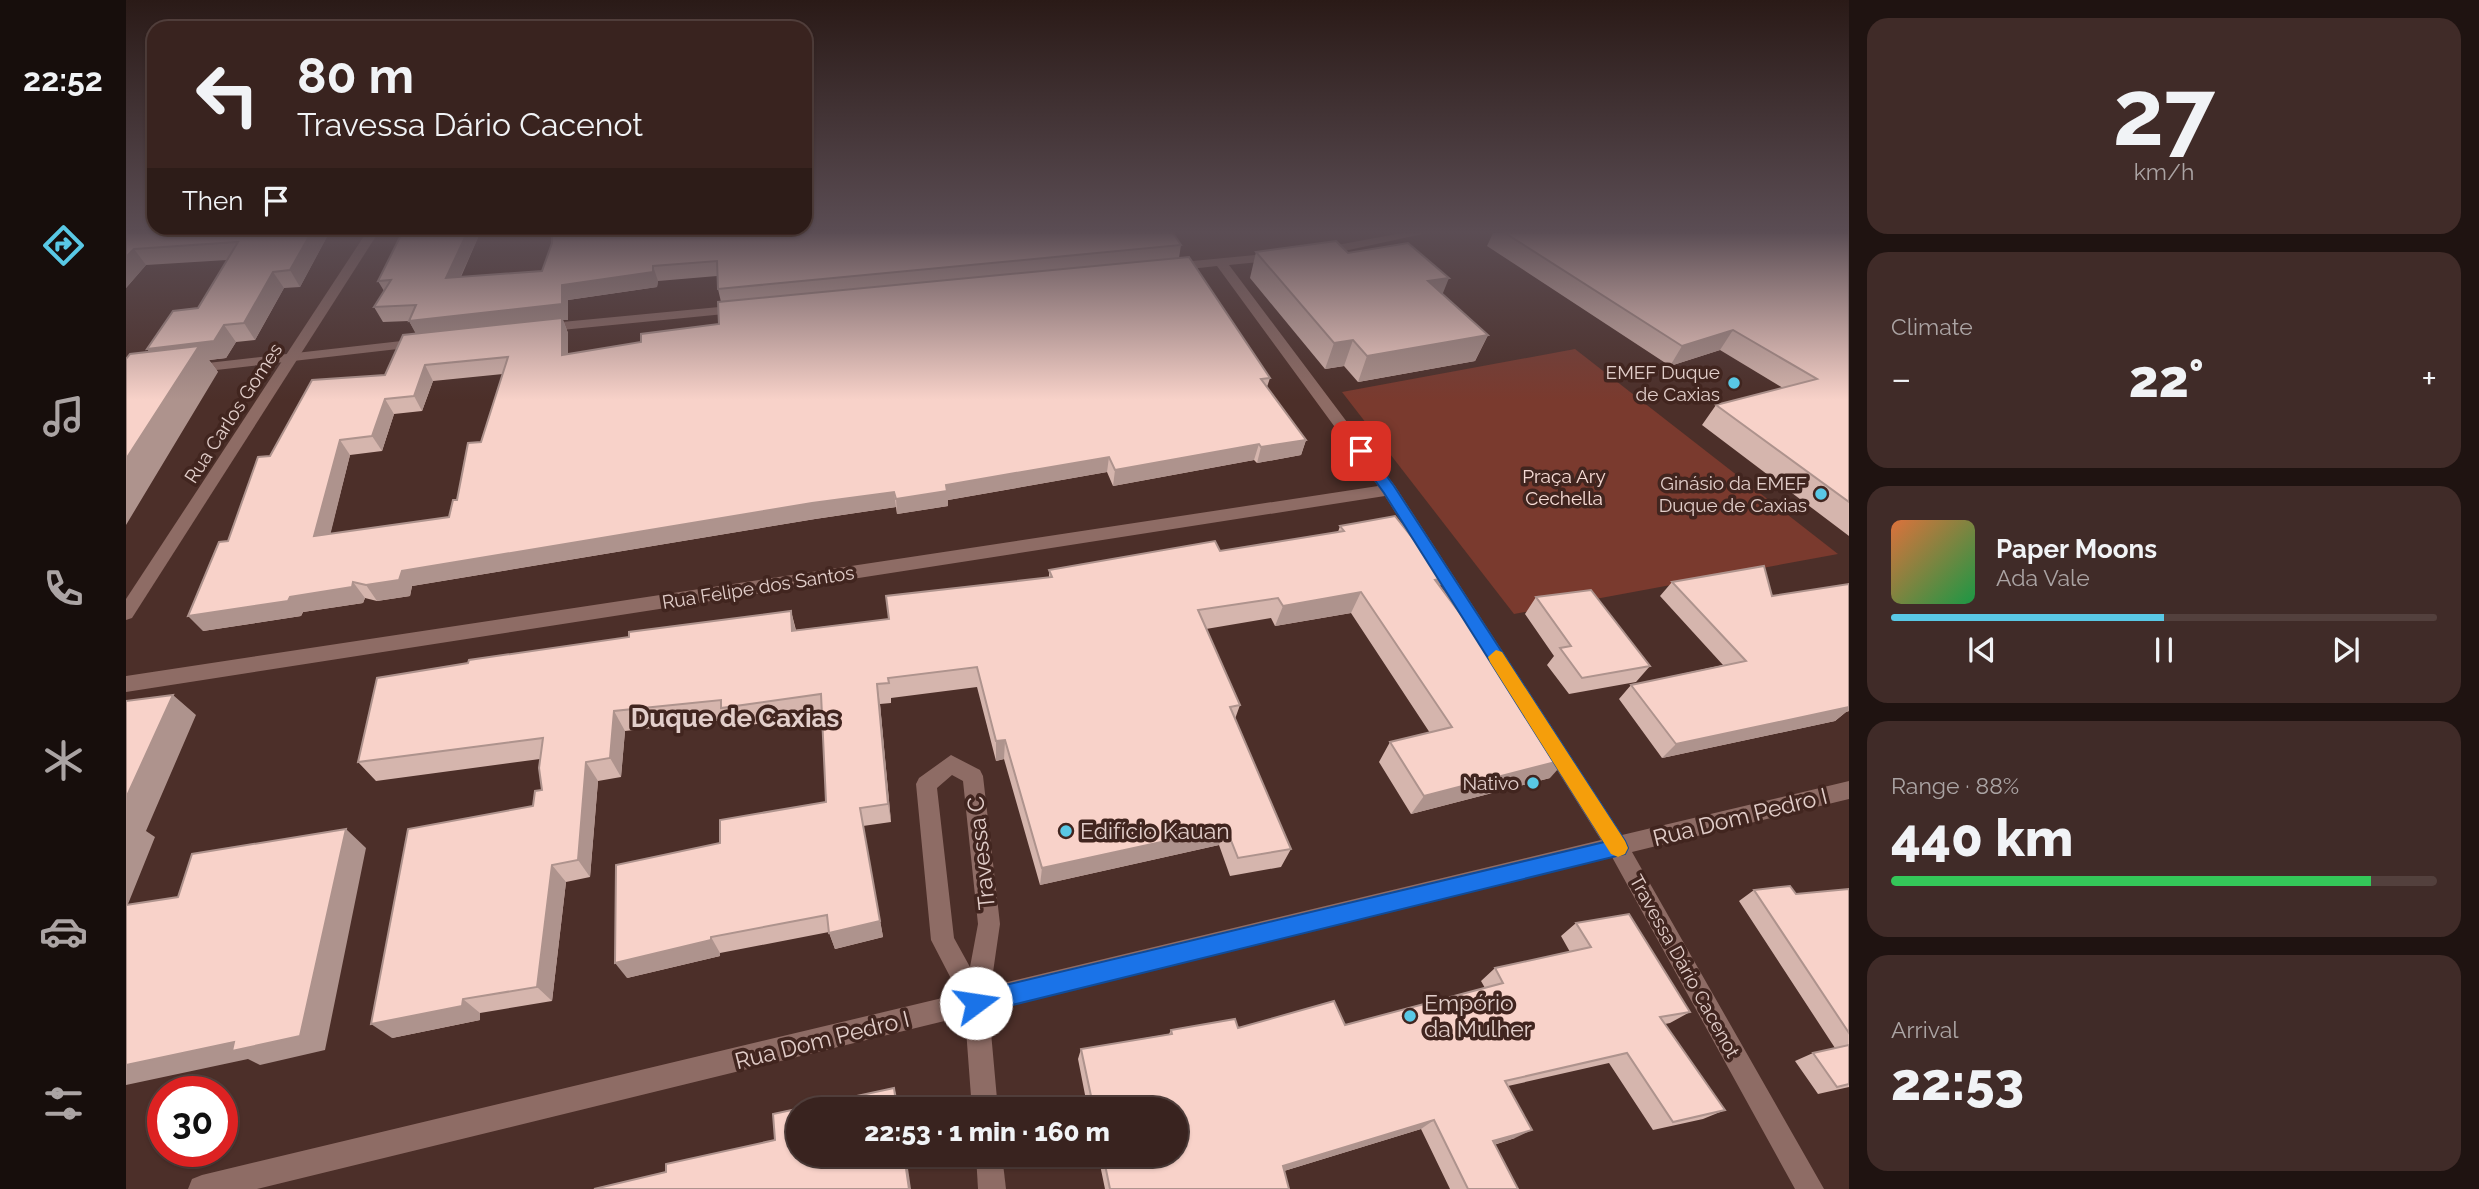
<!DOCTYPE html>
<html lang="en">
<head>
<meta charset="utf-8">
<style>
	:root { --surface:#39231f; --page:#402b28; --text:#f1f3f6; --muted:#aba4a4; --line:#53403d; --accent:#59c8e5 }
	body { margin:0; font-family:Raleway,sans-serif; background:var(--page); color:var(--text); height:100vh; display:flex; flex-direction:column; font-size:26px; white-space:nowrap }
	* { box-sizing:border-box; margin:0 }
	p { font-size:23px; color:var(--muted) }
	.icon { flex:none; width:38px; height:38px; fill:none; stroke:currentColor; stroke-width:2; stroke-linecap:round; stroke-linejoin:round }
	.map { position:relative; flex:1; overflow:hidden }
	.sheet { display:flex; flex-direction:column; gap:18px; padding:18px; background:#1f1311; width:630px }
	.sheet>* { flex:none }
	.guide { position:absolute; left:21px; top:21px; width:665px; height:214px; border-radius:21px; box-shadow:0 2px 5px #0004,0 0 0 2px var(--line); background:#39231f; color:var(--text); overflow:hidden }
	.speed { position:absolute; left:21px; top:1076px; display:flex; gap:14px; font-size:35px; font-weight:700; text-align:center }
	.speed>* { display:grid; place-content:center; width:91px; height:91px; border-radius:50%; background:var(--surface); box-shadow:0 2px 5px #0004,0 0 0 2px var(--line); line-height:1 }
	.speed .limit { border:10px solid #d22; background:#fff; color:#111 }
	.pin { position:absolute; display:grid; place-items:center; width:60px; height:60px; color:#fff; margin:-30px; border-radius:14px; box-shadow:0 4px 10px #0006 }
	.me { position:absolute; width:77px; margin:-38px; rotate:76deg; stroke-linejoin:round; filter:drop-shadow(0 0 5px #0008) }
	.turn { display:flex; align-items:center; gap:24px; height:147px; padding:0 35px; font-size:32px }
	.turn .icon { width:91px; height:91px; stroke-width:2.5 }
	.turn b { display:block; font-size:49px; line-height:60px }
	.then { display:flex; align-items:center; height:66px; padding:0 35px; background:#0003; gap:14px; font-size:26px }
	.big { font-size:52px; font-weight:800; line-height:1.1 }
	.sheet .widget { flex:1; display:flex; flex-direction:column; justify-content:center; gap:10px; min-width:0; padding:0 24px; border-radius:21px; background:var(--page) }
	.sheet .dial { align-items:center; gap:0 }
	.dial b { font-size:91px; line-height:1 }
	.song { display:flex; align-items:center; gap:21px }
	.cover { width:84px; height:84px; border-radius:10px; background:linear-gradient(135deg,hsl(20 70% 55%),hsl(140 70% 35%)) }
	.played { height:7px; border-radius:4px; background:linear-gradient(90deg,var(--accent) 50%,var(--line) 50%) }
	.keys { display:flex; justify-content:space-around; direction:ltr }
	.heat { display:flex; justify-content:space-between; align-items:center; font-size:38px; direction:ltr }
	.charge { height:10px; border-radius:5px; background:linear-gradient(90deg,#34c759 88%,var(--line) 0) }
	.trip { position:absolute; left:660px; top:1097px; width:402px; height:70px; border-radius:35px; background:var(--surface); box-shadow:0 2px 5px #0004,0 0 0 2px var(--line); font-weight:800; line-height:70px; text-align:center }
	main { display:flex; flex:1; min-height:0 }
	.tabs { display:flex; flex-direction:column; width:126px; justify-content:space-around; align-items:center; background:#170e0c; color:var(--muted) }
	.tabs .icon { width:49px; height:49px }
	.tabs .selected { color:var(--accent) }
	.tabs b { font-size:32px; color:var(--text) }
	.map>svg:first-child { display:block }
	.green { fill:#7a3a2e }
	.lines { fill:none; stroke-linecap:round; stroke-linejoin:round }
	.minor { fill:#8e6c65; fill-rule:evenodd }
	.tertiary { fill:#8e6c65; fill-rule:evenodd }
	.wall { fill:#d5b5ad; fill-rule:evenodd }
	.shaded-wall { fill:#ae938d }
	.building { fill:#f8d2c9; stroke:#ae938d; stroke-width:2; fill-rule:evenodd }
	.route { fill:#1a73e8; stroke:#114b97; stroke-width:2 }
	.slow { fill:#f59e0b }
	.poi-dot { fill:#59c8e5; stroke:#41251f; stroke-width:2.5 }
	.labels { text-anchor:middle; stroke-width:7; stroke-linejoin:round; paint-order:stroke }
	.poi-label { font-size:19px; fill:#e2ceca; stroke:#41251f; text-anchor:end }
	.street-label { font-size:19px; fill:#e2ceca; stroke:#41251f }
	.park-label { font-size:19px; fill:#f6dbd5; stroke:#41251f }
	.near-street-label { font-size:23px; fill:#e2ceca; stroke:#41251f }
	.near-poi-label { font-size:23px; fill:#e2ceca; stroke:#41251f; text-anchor:start }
	.district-label { font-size:26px; font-weight:bold; fill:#e2ceca; stroke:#41251f }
</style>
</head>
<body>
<main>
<nav class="tabs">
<b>22:52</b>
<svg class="icon selected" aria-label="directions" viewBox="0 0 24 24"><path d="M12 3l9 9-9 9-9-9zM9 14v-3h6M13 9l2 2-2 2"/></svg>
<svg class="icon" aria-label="music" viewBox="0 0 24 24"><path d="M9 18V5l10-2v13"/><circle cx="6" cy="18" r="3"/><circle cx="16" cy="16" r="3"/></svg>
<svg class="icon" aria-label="phone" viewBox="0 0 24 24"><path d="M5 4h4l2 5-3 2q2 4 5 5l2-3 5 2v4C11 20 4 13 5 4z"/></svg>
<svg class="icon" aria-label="climate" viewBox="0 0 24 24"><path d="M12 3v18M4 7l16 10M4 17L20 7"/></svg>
<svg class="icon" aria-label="car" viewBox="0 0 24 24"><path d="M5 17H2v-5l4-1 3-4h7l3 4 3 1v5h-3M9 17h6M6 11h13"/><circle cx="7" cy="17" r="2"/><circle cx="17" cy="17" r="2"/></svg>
<svg class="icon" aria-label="filters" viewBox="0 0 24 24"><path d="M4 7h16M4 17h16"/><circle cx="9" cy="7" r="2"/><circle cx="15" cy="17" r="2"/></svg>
</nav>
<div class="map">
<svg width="1723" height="1189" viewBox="0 0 1723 1189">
	<rect width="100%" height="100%" fill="#4c2f29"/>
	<!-- green -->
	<polygon class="green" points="1449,349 1712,554 1388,614 1216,392"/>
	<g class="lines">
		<!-- minor -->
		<g class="minor">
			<polygon points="1276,233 1301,233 1195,256 1189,252 1195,248"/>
			<path d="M1150,253l6,4 -2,3 -51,5 166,221 227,349 227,-54v18l-217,53 192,337h-29l-183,-332 -623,153 9,100h-26l-7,-94 -708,173h-69l4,-10 10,-4 757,-181 -28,-54 -15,-156 3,-6 32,-23 29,15 3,6 17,148 -9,62 610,-146 -216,-344 -1259,196v-16l1252,-190 -161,-220 -45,5 -6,-4 6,-4zM826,775l11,6 15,143 -8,43 -16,-29 -17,-150z"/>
			<polygon points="614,305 620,309 619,312 415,332 408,328 415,324"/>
			<polygon points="293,339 300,343 298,346 64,373 57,369 64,365"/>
			<polygon points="850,1155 876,1155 880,1189 852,1189"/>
		</g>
		<!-- tertiary -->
		<polygon class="tertiary" points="240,233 252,233 6,618 0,620 0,599"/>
	</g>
	<!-- wall -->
	<g class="wall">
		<polygon points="0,233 203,233 174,287 158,288 129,340 110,342 100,358 83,360 92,372 24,352 21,349 72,308 101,260 20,265 0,288"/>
		<path d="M354,233l-19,44 81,-6 10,-28 629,2 -2,13 91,120 -3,9 39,53 -5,15 -44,8 -3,-3 -141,26 -6,-14 -159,28v6l-51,8 -1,-7 -81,12 -403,67 -2,10 -33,5 -12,-3 -2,5 -60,9 -2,4 -98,15 25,-90 42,-85 115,-81 31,-42 -7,-12 -26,1 -9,-15 10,-16 -6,-10zM591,276l1,13 3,13 -2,22 -78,18 -73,12v-21l-5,-13h5v-20l89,-13 1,-6zM377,374l-22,68 -32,75 -119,17 20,-79 32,-4 12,-37 28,-3 11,-30z"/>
		<polygon points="1367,233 1723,233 1723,536 1576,425 1590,405 1657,388 1594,350 1544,366 1361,246"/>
		<polygon points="1130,252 1222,253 1317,294 1362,335 1349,361 1232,382 1218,366 1199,369 1124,278"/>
		<polygon points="1214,526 1318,578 1314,586 1375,674 1424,778 1285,814 1253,762 1264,742 1304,733 1225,613 1149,626 1145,618 1080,629 1114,705 1109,719 1165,849 1155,867 1104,876 1093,845 914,885 878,759 870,761 851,687 765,698 765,703 754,704 765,822 737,826 757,937 709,949 703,932 594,953 594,956 501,978 594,843 700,802 696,715 602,728 599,720 499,731 495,777 472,781 464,877 440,882 426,1001 354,1013 354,1020 266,1038 407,806 416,790 414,759 250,781 232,762 503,637 665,611 670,630 763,619 923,577 923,570 1094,551 1212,532"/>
		<polygon points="1546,582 1646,596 1723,584 1723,711 1720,712 1709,721 1536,758 1493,699 1505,685 1597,665 1534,596"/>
		<polygon points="1410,597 1524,666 1510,682 1443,694 1421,665 1428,656 1399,614"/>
		<polygon points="1723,889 1723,1087 1692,1094 1669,1061 1687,1053 1709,1048 1613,901 1628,890 1670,894"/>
		<polygon points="1450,923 1564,1012 1544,1023 1539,1024 1599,1110 1577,1119 1527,1130 1483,1063 1382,1086 1389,1138 1368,1145 1392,1189 1324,1189 1295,1129 1158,1171 1163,1189 979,1189 972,1155 1050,1155 1050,1110 962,1110 952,1059 955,1049 1043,1034 1045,1030 1219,1025 1359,988 1355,981 1369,968 1444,952 1435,936"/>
	</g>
	<!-- shaded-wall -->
	<g class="shaded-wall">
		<polygon points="185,233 203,233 174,287 164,270"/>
		<polygon points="341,233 354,233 327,293 320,278"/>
		<polygon points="8,249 20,265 0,288 0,257"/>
		<polygon points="527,266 532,281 531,287 442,300 442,320 437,320 442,333 442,370 291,336 283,321 436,285"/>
		<polygon points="147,272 158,288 129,340 118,323"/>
		<polygon points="1323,278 1313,303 1302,281"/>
		<polygon points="98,325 110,342 100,358 83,360 92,372 0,525 0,459 34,365 21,349"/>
		<polygon points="1607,330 1594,350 1544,366 1556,346"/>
		<polygon points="1362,335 1349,361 1232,382 1241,356"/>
		<polygon points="1227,340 1218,366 1199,369 1208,343"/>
		<polygon points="299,365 307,381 296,411 288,396"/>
		<polygon points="259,399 268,414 256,451 246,436"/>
		<polygon points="214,440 224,455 200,552 188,536"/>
		<polygon points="1180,440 1175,455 1131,463 1135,447"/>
		<polygon points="1133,444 1128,460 987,486 989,470"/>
		<polygon points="983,457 981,472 822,500 822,506 771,514 770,499 820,485"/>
		<polygon points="768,492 770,507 689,519 286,586 284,596 251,601 240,585 276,571 686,503"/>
		<polygon points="1318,578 1307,599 1309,580"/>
		<polygon points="227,582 239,598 237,603 177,612 175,616 77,631 62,616 164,597"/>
		<polygon points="1235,592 1225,613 1149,626 1157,606"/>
		<polygon points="665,611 670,632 666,631"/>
		<polygon points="751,684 754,704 765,822 762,804"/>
		<polygon points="47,695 70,715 20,831 29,837 0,909 0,798"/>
		<polygon points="1723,702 1723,711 1720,712 1709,721 1536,758 1550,744"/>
		<polygon points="488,711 499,731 495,777 484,758"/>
		<polygon points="879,740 878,759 870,761 870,741"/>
		<polygon points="1441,759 1424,778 1285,814 1298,796"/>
		<polygon points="460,762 472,781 464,877 452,860"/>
		<polygon points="734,808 757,937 709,949 703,933"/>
		<polygon points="1100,828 1093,845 914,885 916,868"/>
		<polygon points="220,829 240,848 199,1050 134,1065 122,1059 0,1085 0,1065"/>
		<polygon points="426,865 440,882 426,1001 411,987"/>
		<polygon points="585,937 594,953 594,956 501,978 489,963"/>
		<polygon points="337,999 354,1013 354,1020 266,1038 245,1024"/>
		<polygon points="768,1088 773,1103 774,1110 771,1110"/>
		<polygon points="1308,1120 1295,1129 1148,1174 1157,1166"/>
		<polygon points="1406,1130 1389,1138 1351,1150 1367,1141"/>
		<polygon points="778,1155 780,1155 785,1189 783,1189"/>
	</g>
	<!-- building -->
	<g class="building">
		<polygon points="0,233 185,233 164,270 147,272 118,323 98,325 88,341 21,349 47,311 72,308 112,242 8,249 0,257"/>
		<polygon points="276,233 341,233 320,278 416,271 426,243 426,233 1047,233 1055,245 592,289 591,261 527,266 527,272 436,285 436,304 283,321 290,305 248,307 265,280 252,281"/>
		<polygon points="1379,233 1723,233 1723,502 1590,405 1691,379 1607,330 1556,346"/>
		<polygon points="1210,241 1222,253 1282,243 1323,278 1302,281 1362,335 1241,356 1227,340 1208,343 1130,252"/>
		<path d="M1063,257l81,121 -9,1 45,61 -45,7 -2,-3 -144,26 -6,-13 -163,28 1,6 -51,8 -2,-7 -82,11 -410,68 -3,9 -33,5 -13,-3 -1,5 -62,10 -2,4 -100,15 31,-74 9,-1 30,-84 12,-1 42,-76 73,-5 18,-40 159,-17v37l79,-13v-8l78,-10 -1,-22zM382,357l-27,85 -13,1 -11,57h-4l-4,17 -135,19 26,-96 32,-4 13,-37 29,-3 11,-31z"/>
		<polygon points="73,346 0,459 0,359 4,354"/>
		<polygon points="1269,516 1318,578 1309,580 1377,671 1373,672 1441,759 1298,796 1264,742 1326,727 1235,592 1157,606 1152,598 1072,610 1114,705 1104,707 1165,849 1112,858 1100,828 916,868 879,740 870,741 851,667 762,678 763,683 751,684 762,804 734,808 754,921 703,933 701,915 585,937 585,940 489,963 490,865 594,843 594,820 700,802 695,694 595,708 595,700 488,711 484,758 460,762 452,860 426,865 411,987 337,999 336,1006 245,1024 282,829 407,806 409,791 416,790 413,768 417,738 232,762 251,678 342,663 343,660 503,637 503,632 665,611 666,631 763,619 760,596 926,577 923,570 1089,541 1094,551 1218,531 1214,526"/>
		<polygon points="1638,566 1646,596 1723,584 1723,707 1550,744 1505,685 1620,661 1546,582"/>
		<polygon points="1465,590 1524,666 1456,678 1434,648 1445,646 1410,597"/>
		<polygon points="47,695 0,798 0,701"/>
		<polygon points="220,829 174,1036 106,1051 108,1042 0,1065 0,905 52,897 66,854"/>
		<polygon points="1664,886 1670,894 1723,889 1723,1033 1628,890"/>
		<polygon points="1503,914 1564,1012 1534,1017 1599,1110 1547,1122 1501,1053 1379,1081 1406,1130 1367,1141 1392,1189 1342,1189 1308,1120 1157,1166 1163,1189 984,1189 977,1155 1050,1155 1050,1110 968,1110 955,1049 1046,1034 1045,1030 1109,1019 1112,1028 1208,1001 1219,1025 1377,983 1369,968 1465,947 1450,923"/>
		<polygon points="1723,1045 1723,1084 1711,1087 1687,1053"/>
		<polygon points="768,1088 771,1110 672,1110 672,1155 778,1155 783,1189 468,1189 540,1172 540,1164 649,1140 647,1114"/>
	</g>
	<!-- sky -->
	<linearGradient id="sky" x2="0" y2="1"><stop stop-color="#2a1a17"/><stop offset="0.58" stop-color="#5b4d54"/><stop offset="1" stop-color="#5b4d54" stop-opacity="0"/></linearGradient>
	<rect width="1723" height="400" fill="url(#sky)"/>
	<!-- route -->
	<polygon class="route" points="1235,447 1240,448 1268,486 1499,841 1502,848 1499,854 850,1014 842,1010 839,1003 842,995 850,992 1478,842 1258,493 1228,451"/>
	<!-- slow -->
	<polygon class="slow" points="1370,650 1376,652 1499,841 1502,848 1499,854 1492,857 1485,854 1364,662 1362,657"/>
	<!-- markers -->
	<g class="poi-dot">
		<circle cx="1608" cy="383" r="7"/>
		<circle cx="1695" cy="494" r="7"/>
		<circle cx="1407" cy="783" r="7"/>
		<circle cx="940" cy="831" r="7"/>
		<circle cx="1284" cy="1016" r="7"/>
	</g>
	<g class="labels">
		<!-- poi labels -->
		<g class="poi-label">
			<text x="1594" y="379">EMEF Duque<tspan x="1594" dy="22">de Caxias</tspan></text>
			<text x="1681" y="490">Ginásio da EMEF<tspan x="1681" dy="22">Duque de Caxias</tspan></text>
			<text x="1393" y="790">Nativo</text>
		</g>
		<!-- street labels -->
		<g class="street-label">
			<text transform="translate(107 413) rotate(-57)" y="7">Rua Carlos Gomes</text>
			<text transform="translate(632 587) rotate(-9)" y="7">Rua Felipe dos Santos</text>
			<text transform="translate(1559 966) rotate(61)" y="7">Travessa Dário Cacenot</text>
		</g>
		<!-- park labels -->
		<g class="park-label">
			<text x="1438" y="483">Praça Ary<tspan x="1438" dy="22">Cechella</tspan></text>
		</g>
		<!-- near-street labels -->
		<g class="near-street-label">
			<text transform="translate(1614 817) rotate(-14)" y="8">Rua Dom Pedro I</text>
			<text transform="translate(855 853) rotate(-96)" y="8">Travessa C</text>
			<text transform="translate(696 1040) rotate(-14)" y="8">Rua Dom Pedro I</text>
		</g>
		<!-- near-poi labels -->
		<g class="near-poi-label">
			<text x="954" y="839">Edifício Kauan</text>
			<text x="1298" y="1011">Empório<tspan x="1298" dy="26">da Mulher</tspan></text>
		</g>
		<!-- district labels -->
		<g class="district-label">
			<text x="609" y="727">Duque de Caxias</text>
		</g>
	</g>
</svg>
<div class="speed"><div class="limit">30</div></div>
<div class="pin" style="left:1235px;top:451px;background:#d93025"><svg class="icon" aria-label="arrive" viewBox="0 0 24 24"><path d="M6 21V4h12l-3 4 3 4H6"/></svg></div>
<svg class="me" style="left:850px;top:1003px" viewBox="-20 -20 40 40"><circle r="19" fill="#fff"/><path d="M0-13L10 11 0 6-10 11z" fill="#1a73e8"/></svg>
<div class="trip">22:53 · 1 min · 160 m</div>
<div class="guide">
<div class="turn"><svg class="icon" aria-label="left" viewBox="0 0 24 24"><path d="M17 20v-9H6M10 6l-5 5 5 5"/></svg><div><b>80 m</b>Travessa Dário Cacenot</div></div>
<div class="then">Then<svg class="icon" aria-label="arrive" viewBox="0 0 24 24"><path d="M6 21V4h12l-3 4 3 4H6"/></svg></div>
</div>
</div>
<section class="sheet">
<div class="widget dial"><b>27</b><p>km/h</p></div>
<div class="widget"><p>Climate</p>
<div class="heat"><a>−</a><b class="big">22°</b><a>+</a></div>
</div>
<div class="widget">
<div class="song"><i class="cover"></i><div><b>Paper Moons</b><p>Ada Vale</p></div></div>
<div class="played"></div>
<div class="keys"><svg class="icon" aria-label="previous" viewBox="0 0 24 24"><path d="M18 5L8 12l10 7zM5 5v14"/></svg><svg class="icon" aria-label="pause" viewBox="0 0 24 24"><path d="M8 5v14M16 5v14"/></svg><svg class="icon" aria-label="next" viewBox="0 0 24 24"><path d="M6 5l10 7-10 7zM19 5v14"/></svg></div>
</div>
<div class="widget"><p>Range · 88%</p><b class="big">440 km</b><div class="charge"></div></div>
<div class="widget"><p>Arrival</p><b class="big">22:53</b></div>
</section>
</main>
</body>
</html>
